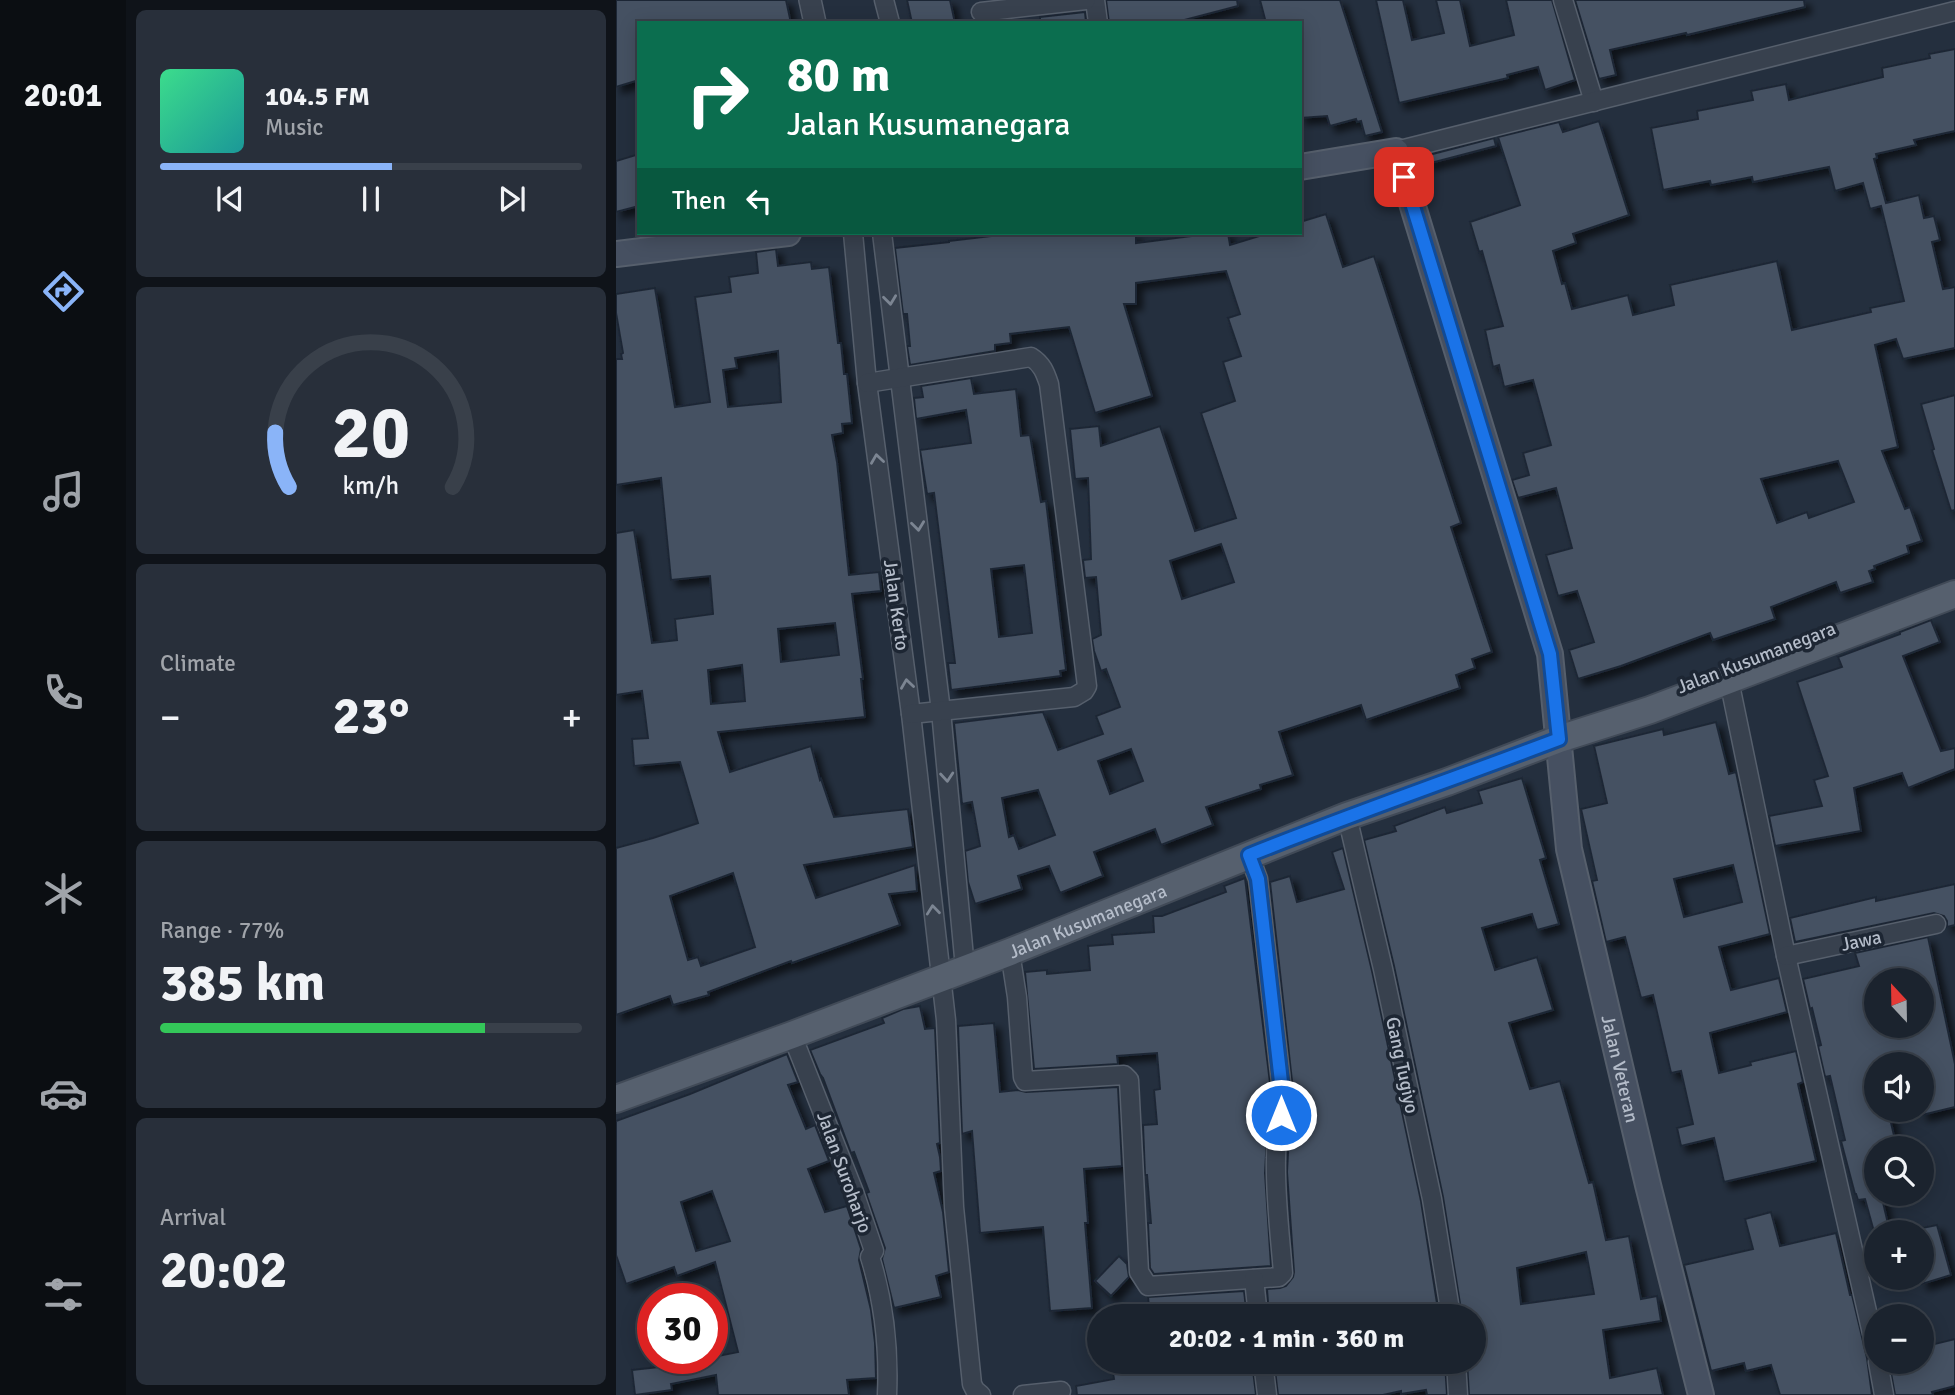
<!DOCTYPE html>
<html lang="en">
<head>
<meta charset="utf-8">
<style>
	:root { --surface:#1b232e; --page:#282f3a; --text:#f1f3f6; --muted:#a0a4aa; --line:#39404a; --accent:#8ab4f8 }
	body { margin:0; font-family:Signika,sans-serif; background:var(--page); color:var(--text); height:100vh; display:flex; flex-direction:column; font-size:26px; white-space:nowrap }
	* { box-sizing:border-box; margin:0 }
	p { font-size:23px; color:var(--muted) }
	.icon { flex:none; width:38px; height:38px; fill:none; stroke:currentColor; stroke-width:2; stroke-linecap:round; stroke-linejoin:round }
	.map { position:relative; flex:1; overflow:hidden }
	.details { display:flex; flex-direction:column; gap:10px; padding:10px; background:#0f1319; width:490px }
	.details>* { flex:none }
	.hud { position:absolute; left:21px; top:21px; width:665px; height:214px; border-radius:0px; box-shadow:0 4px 18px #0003,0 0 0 2px var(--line); background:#0b6e4f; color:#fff; overflow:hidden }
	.needle { width:46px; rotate:338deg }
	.fabs { position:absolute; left:1248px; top:968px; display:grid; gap:14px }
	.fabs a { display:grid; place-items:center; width:70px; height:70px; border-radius:50%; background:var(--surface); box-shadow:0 4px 18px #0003,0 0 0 2px var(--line); font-size:35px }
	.speed { position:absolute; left:21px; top:1283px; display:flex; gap:14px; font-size:35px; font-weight:700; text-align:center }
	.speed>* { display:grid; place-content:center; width:91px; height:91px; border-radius:50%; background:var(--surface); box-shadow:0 4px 18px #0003,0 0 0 2px var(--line); line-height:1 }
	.speed .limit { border:10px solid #d22; background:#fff; color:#111 }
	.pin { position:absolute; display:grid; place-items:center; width:60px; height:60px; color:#fff; margin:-30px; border-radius:14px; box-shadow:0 4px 10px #0006 }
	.me { position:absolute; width:77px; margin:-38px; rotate:0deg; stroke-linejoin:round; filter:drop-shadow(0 0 5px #0008) }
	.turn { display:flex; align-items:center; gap:24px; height:147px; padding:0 35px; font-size:32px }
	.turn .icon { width:91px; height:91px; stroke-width:2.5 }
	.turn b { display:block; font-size:49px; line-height:60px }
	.then { display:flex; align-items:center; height:66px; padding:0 35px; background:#0003; gap:14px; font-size:26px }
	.big { font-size:52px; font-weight:700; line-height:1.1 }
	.details .tile { flex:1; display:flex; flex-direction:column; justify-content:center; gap:10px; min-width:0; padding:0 24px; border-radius:10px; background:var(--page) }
	.details .dial { align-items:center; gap:0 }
	.dial svg { height:182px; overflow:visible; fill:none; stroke:var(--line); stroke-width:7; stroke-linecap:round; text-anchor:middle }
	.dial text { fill:var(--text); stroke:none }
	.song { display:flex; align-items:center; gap:21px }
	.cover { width:84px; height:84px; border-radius:10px; background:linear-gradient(135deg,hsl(150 70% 55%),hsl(180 70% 35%)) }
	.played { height:7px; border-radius:4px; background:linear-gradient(90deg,var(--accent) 55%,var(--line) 55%) }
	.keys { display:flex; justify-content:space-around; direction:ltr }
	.heat { display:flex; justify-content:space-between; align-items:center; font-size:38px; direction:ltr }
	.charge { height:10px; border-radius:5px; background:linear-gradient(90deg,#34c759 77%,var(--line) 0) }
	.trip { position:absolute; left:471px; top:1304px; width:399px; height:70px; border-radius:35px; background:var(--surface); box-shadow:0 4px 18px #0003,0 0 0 2px var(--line); font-weight:700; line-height:70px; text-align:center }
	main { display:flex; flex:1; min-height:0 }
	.dock { display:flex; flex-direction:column; width:126px; justify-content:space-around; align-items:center; background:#0b0e12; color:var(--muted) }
	.dock .icon { width:49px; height:49px }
	.dock .selected { color:var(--accent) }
	.dock b { font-size:32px; color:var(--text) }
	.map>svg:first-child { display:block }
	.building { fill:#455162; stroke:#1f2835; stroke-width:2; fill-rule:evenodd; filter:url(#shadow) }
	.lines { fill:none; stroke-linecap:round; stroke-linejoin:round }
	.minor-casing { stroke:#565f6c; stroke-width:21 }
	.tertiary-casing { stroke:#565f6c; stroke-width:24 }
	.secondary-casing { stroke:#565f6c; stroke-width:28 }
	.primary-casing { stroke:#414a57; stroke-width:30 }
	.minor { stroke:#38414e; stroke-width:18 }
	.tertiary { stroke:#38414e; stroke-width:21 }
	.secondary { stroke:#465061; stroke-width:24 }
	.primary { stroke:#56606e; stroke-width:26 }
	.oneway { stroke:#7c8592 }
	.route-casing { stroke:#114b97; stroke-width:18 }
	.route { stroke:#1a73e8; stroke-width:12 }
	.labels { text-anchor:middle; stroke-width:7; stroke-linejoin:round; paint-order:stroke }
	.street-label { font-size:19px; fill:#b4bcc9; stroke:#1d2633 }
</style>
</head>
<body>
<main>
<nav class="dock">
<b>20:01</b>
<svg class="icon selected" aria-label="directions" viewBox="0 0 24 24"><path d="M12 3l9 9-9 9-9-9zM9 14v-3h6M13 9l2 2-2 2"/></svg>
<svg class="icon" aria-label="music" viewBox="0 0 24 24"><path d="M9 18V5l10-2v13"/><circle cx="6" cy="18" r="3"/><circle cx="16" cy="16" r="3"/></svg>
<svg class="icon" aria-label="phone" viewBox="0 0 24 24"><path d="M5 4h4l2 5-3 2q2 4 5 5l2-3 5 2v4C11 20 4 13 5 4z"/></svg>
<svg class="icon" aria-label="climate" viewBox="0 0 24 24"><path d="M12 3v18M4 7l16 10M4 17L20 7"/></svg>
<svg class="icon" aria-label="car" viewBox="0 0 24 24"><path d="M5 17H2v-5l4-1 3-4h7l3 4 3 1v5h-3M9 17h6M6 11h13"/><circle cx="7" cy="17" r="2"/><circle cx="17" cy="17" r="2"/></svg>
<svg class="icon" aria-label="filters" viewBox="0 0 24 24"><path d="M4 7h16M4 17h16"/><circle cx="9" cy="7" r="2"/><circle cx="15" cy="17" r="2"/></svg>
</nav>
<section class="details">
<div class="tile">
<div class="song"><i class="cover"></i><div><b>104.5 FM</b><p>Music</p></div></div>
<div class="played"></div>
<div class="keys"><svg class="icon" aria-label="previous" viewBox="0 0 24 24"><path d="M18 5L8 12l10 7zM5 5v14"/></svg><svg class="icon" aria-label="pause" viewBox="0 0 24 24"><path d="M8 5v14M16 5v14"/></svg><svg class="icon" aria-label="next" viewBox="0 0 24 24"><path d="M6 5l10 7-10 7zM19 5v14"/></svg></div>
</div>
<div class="tile dial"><svg viewBox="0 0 100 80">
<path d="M14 69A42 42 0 1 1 86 69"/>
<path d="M14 69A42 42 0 0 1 8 45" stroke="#8ab4f8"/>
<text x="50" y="56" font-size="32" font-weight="700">20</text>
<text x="50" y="72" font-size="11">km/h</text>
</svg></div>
<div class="tile"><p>Climate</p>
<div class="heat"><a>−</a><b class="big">23°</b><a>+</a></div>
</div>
<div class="tile"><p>Range · 77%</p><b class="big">385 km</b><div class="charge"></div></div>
<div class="tile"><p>Arrival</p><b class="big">20:02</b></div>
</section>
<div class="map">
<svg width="1339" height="1395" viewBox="0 0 1339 1395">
	<defs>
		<filter id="shadow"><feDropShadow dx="6" dy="6" stdDeviation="3.5" flood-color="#0009"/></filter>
	</defs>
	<rect width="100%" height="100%" fill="#242f3e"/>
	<!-- building -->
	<g class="building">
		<polygon points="0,0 170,0 175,23 23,23 23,80 0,87"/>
		<polygon points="291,0 334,0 339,23 296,23"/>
		<polygon points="490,0 621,0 622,6 557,23 493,23"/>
		<polygon points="644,0 724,0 766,132 749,136 745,121 741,122 740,119 714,126 711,116 684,118 684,23 650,23"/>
		<polygon points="760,0 787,0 796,40 828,33 820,0 844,0 854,46 898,35 890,0 936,0 959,80 929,90 922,67 891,75 892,78 783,103"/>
		<polygon points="959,0 1188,0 1189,7 1071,35 1070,33 994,50 1000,75 983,79"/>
		<polygon points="469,12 470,23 424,23 424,17"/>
		<path d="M1339,49v82l-41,9 2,5 -40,9 1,4 -3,1 12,44 33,-8 5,23 10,-2 6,24 -8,2 11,47 12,-2v61l-52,11 -7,-20 -21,6 23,102 -16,4 23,58 5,-2 12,34 -15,5 2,7 -35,13 1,3 -6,2 4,11 -33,11 -4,-11 -65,25 4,12 -62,21 -3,-7 -89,33 -43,13 -9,-29 25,-8 -17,-51 -19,5 -12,-41 26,-7 -16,-60 -38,10 -6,-18 17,-5 -6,-22 28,-8 -18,-65 -29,7 -5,-22 -6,2 -8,-37 18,-4 -21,-75 -3,1 -9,-30 50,-17 -22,-68 61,-15 4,10 36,-11 30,94 -56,19 3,9 -23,8 9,33 3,-1 7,26 56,-14 5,20 41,-10 -4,-20 107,-24 15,69 79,-18 -1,-4 34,-7 -23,-95 -11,3 -7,-26 -28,8 -6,-24 -76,15 -1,-5 -41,8 -1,-4 -47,9 -12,-62 47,-9 -1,-8 56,-11 -2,-9 35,-7 3,16 94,-23 -1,-9 48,-10 -1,-4zM1222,461l16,41 -45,16 -2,-6 -30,11 -16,-44z"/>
		<polygon points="878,138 880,146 811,164 809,156"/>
		<polygon points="23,154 23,206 0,212 0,161"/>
		<path d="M710,214l17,53 31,-11 87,267 -10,4 41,125 -20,7 3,9 -19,7 4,13 -94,32 -5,-15 -82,27 14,43 -33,10 1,4 -55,18 7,18 -52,20 -6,-16 -61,23 9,24 -43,17 -11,-27 -31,10 4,13 -47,15 -7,-22 -3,-31 15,-5 -8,-44 -10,2 -8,-81 89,-11 15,38 45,-16 -7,-18 24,-9 -14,-38 -5,2 -7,-20 -2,-12 9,-4 -5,-58 -11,1 -2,-18 8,-1 -3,-81 -13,1 -5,-50 29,-3 2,20 59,-20 35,105 41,-13 -35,-105 34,-12 -12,-39 18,-6 -13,-38 12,-4 -14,-43 -90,12v21h-12l28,92 -57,17 -26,-86 -59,7 1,9 -16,2v6l-85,14 -3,-19h3l-3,-32h-4l-8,-66 54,-6v-1l43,-5 -1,-2 15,-1h38v2h92v8l79,-10h13l2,12 39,-12h31v-11zM605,544l13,38 -52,17 -12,-38zM515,749l12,32 -33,13 -12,-33zM422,790l17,45 -36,14 -5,-14 -5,2 -7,-39z"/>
		<path d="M160,249l2,17 33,-4 1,7 17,-2 9,76h3l3,31h3l5,49 -10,1 1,9 -11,2 5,27 12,113 30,-3 2,19 -29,3 11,85h-2l4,38 -147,15 12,40 81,-26 9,34 1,-1 13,38 74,-8 5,38 -109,18 12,33 99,-33 2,26 -28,3 11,31 -108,38 -1,-2 -83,31 1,3 -36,10 -3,-9 -54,19v-167l37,-10 45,-15 -18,-61 -46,4 -2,-27 16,-1 -6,-47 -26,4v-162l18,-3 18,113 25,-3 -2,-21 38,-5 -3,-38 -39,4 -10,-102 -45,7v-126h6l-1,-5 2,-1 -7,-40v-19l39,-6 20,119 35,-5 -15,-105 36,-5 -2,-15 29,-4 -2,-21zM162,351l3,51 -53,5 -5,-37 14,-2 -2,-10zM219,623l4,32 -58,7 -3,-33zM126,665l3,36 -34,3 -3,-34zM117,873l22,74 -54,19 -3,-9 -10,3 -18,-64z"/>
		<path d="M355,378l3,16 42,-5 5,47 9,-1 11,67 5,-1 20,169 -6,1 1,5 -110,14 -3,-27h7l-21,-170 -7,1 -7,-44 51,-7 -5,-33 -50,9 -2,-21 9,-1 -2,-11zM408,565l8,68 -33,4 -8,-68z"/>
		<polygon points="1339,395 1339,510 1335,511 1316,450 1318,449 1305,404"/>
		<polygon points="1315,620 1324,642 1287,656 1325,751 1339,748 1339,769 1292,788 1286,773 1238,788 1245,831 1159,846 1153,816 1206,806 1198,780 1212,776 1181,682 1226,667 1222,657 1284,634 1284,632"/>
		<path d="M1100,722l13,52 7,-2 34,162 -51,13 12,43 48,-12 8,34 -77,21 9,40 32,-8 -1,-3 46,-11 7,31 -5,2 18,77 -92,21 -10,-44 -33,8 -4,-18 16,-4 -12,-53 -10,2 -18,-78 -12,3 -16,-61 -19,5 -14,-61 5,-1 -16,-71 26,-6 -13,-57 69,-17 1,6zM1117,865l9,37 -58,15 -10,-38z"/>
		<path d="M906,778l24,80 -6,2 19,64 -22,6 -5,-16 -50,14 13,42 42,-13 16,53 -44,13 21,66 30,-8 29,102 4,-1 13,58 23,-4 12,63 16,-3 4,25 -58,9 7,48 47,-10 6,27h-194l-2,-33h7v-46h-12l-19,-119 -49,-231 -30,-126 32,-9 -2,-5 51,-19 2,6 35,-10 -4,-12zM970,1252l8,42 -73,10 -4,-36z"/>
		<polygon points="727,848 756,971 805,1201 823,1316 653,1316 651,1289 664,1288 670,1286 677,1277 678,1272 671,1172 676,1081 654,882 674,876 681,902 728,889 716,852"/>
		<polygon points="629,878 654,1083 649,1173 655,1266 538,1274 534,1268 532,1223 535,1223 531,1175 529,1175 527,1125 541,1124 538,1090 544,1089 541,1053 501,1056 502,1064 418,1069 409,972 431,970 431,974 474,970 472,946 497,944 496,935 538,932 537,916 546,916 610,892 608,886"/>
		<polygon points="1339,884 1339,925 1331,927 1331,921 1328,916 1318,913 1179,942 1174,918 1260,897 1260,901"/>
		<path d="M1312,937l27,127v43l-33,8v-51h-46v46h12l9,38h-21v46h5l9,38h-14v7l-11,-40 -7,1 -2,-6h-1l-14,-53 4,-1 -15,-64 -5,1 -7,-31 3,-1 -9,-37 -2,1 -7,-30 56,-13 -4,-13zM1260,980h46v46h-46z"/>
		<polygon points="304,1006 309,1029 319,1028 324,1143 321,1144 324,1157 325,1171 318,1173 327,1212 333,1272 320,1276 325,1297 278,1308 266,1259 269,1248 250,1193 253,1192 238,1152 235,1153 207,1078 204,1074 194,1050 268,1023 266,1018 287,1009"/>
		<polygon points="378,1023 384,1092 402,1090 410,1092 502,1087 506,1166 468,1169 472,1223 469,1223 476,1308 434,1311 427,1227 364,1233 356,1131 346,1134 342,1026"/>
		<path d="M171,1054l11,28 -10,3 18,44 9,-4 14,36 -21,8 17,43 22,-6 14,43 -2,11 12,50 4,33 1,35 -29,2 2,15h-131l-2,-20 -45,9 1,6 -37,5 -3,-25 36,-4 70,-14 -23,-90 -38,14 -3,-9 -48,17 -10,-29v-134l74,-27zM96,1191l18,50 -34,10 -15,-49z"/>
		<polygon points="1155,1212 1164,1246 1220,1233 1234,1295 1236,1295 1251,1358 1256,1395 1164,1395 1155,1365 1130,1371 1128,1363 1095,1371 1068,1265 1137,1249 1129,1219"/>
		<polygon points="1321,1225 1335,1275 1306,1284 1306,1228"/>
		<polygon points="503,1256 511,1264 513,1277 495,1296 479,1281"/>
		<polygon points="628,1291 631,1316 555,1316 554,1307 533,1307 532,1297"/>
		<polygon points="1339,1339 1339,1386 1316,1392 1317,1395 1279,1395 1273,1362 1306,1362 1306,1347"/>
		<polygon points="495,1362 636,1362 640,1395 461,1395 460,1386 498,1379"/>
		<polygon points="658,1362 829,1362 831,1395 811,1395 810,1390 785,1394 785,1391 767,1395 662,1395"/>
	</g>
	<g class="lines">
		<defs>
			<g id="minor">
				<polyline points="268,0 274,23"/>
				<polyline points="479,0 482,23"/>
				<polyline points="947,0 978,102"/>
				<polyline points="365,12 470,0"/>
				<polyline points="780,151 1339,11"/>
				<polyline points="237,233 251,383 295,714 330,1020 338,1207 356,1384 359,1390 365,1395"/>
				<polyline points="266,233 325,711 349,968"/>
				<path d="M251,383l164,-26c11,7 14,15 18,27l38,302 -3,5 -10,6 -163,17"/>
				<polyline points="1113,680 1170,956 1260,1351"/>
				<polyline points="731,816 767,969 816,1199 835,1316"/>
				<path d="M394,952l7,45 6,80 2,4 99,-6 5,5 10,192 9,14 131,-9 4,-4c-3,-38 -8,-77 -7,-115 0,-26 6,-50 5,-76l-23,-203 -9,-24"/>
				<polyline points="1170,956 1320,924"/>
				<path d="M176,1035l62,157 20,59 -4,6c14,45 19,91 17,138"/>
				<polyline points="638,1279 642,1316"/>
				<polyline points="647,1362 651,1395"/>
				<polyline points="840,1362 842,1395"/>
				<polyline points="1262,1362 1268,1395"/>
				<polyline points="407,1395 445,1391"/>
			</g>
			<polyline id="tertiary" points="194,0 199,23"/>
			<g id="secondary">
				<path id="s1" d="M684,167l96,-16 154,503 19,195 79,336 53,210"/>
				<polyline points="0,254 172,233"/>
			</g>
			<g id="primary">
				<path id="s2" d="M0,1099l176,-64 218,-83 337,-136 100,-34 112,-43 91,-29 305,-116"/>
			</g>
		</defs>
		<!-- minor casing -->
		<use href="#minor" class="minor-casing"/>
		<!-- tertiary casing -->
		<use href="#tertiary" class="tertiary-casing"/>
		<!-- secondary casing -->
		<use href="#secondary" class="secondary-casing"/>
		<!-- primary casing -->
		<use href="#primary" class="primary-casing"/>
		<!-- minor -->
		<use href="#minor" class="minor"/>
		<!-- tertiary -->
		<use href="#tertiary" class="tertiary"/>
		<!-- secondary -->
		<use href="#secondary" class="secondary"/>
		<!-- primary -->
		<use href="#primary" class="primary"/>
	</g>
	<!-- one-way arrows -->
	<defs><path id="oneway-chevron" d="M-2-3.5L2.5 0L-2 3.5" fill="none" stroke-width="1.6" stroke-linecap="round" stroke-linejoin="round" transform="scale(1.75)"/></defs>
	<g class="oneway">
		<use href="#oneway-chevron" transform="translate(274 300) rotate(83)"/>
		<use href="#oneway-chevron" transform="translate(261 459) rotate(-98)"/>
		<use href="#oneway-chevron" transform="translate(302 526) rotate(83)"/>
		<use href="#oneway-chevron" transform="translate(291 684) rotate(-98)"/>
		<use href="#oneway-chevron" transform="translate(331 777) rotate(85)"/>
		<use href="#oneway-chevron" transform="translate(317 910) rotate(-96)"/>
	</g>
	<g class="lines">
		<defs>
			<path id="route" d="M665,1115v-33l-23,-203 -9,-24c103,-41 207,-77 310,-116l-9,-85 -146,-477"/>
		</defs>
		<!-- route casing -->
		<use href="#route" class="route-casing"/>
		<!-- route -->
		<use href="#route" class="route"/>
	</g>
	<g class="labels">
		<!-- street labels -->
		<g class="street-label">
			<text transform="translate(281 605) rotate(82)" y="7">Jalan Kerto</text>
			<text transform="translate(1140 657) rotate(-21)" y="7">Jalan Kusumanegara</text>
			<text dy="7" stroke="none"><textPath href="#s2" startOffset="504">Jalan Kusumanegara</textPath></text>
			<text transform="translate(1245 940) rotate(-12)" y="7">Jawa</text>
			<text transform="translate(787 1065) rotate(78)" y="7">Gang Tugiyo</text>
			<text dy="7" stroke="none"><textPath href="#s1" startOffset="1045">Jalan Veteran</textPath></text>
			<text transform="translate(229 1172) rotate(70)" y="7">Jalan Suroharjo</text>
		</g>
	</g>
</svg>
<div class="fabs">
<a><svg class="needle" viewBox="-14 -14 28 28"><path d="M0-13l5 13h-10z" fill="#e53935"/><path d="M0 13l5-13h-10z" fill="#a0a4aa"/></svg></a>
<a><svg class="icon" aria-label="sound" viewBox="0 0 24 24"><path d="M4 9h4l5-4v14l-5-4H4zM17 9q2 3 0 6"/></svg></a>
<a><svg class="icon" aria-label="search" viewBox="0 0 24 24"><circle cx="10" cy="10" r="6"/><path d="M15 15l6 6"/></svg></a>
<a>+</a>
<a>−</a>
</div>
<div class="speed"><div class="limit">30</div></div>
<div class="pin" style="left:788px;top:177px;background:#d93025"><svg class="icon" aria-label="arrive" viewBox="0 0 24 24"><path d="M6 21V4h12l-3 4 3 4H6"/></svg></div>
<svg class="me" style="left:665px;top:1115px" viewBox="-20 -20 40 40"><circle r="17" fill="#1a73e8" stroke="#fff" stroke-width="3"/><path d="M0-11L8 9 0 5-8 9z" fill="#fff"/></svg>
<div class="trip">20:02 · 1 min · 360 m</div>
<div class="hud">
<div class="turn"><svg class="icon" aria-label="right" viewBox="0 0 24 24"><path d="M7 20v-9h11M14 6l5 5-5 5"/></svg><div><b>80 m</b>Jalan Kusumanegara</div></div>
<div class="then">Then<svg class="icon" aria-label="left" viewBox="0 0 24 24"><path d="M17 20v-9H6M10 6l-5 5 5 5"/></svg></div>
</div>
</div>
</main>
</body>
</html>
